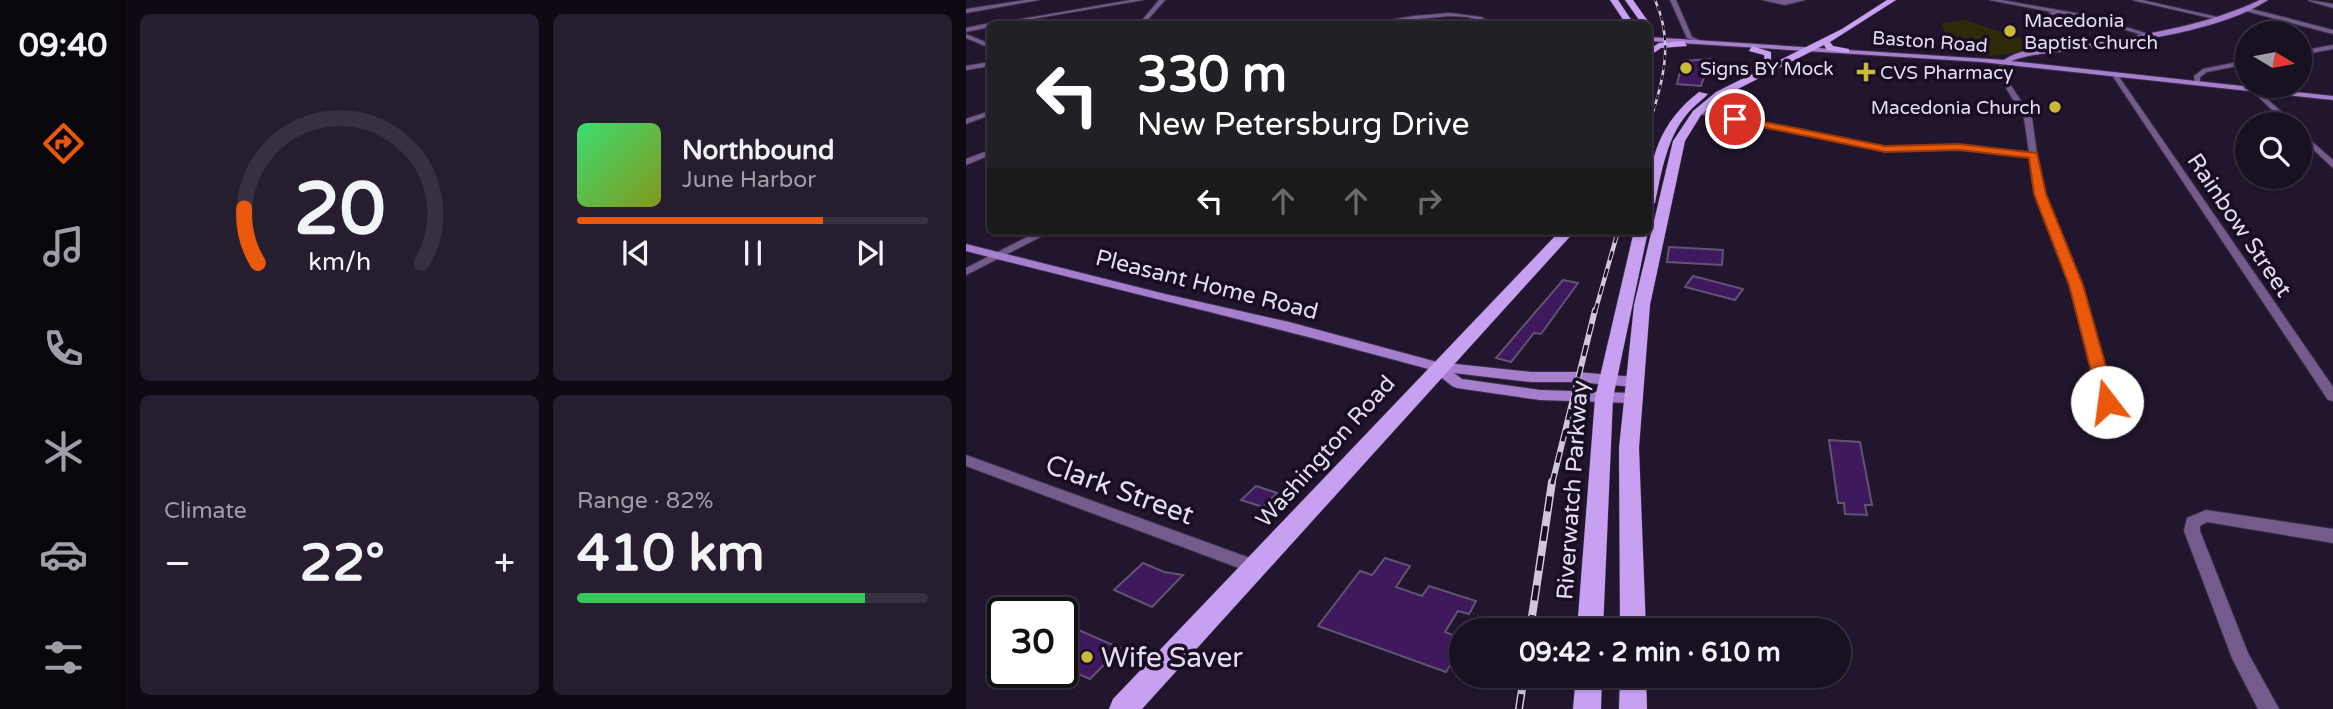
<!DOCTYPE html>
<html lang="en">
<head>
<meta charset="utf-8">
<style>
	:root { --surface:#191022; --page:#261e2f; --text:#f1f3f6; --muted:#9f9da5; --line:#373040; --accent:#ea580c }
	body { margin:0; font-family:"Varela Round",sans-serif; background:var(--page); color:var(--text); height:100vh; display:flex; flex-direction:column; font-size:26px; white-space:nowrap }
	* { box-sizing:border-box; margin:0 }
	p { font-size:23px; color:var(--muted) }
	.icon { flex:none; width:38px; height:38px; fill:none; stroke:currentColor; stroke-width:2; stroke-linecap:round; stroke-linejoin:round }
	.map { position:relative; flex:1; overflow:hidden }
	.panel { display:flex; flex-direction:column; gap:14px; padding:14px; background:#0e0913; width:840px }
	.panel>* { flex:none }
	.guide { position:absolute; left:21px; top:21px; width:665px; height:214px; border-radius:10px; box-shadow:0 2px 5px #0004,0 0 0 2px var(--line); background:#202124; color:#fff; overflow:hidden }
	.needle { width:46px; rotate:100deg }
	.fabs { position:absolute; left:1269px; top:21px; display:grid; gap:14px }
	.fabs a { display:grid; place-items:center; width:77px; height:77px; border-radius:50%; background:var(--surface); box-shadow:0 2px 5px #0004,0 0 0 2px var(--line); font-size:35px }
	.speed { position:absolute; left:21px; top:597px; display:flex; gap:14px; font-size:35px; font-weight:700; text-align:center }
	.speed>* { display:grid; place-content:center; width:91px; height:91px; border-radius:50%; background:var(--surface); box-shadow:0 2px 5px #0004,0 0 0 2px var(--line); line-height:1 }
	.speed .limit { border:4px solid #111; border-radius:10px; background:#fff; color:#111 }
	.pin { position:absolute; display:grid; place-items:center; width:60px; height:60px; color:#fff; margin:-30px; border:4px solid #fff; border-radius:50%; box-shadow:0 2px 7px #0007 }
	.me { position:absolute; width:77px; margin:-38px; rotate:345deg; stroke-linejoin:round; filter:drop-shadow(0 0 5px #0008) }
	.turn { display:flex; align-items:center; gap:24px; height:147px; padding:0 35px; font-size:32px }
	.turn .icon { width:91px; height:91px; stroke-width:2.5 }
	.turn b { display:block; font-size:49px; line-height:60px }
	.lanes { display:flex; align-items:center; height:66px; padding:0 35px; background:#0003; justify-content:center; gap:35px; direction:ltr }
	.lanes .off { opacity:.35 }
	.big { font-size:52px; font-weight:700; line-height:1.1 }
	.panel .tile { flex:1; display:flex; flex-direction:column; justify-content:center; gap:10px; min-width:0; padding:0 24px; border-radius:10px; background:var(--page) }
	.panel .dial { align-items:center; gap:0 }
	.dial svg { height:182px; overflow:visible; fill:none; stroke:var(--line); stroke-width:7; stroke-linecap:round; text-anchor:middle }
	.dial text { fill:var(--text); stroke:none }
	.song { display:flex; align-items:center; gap:21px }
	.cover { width:84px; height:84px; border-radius:10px; background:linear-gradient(135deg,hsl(140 70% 55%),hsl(70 70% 35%)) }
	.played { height:7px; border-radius:4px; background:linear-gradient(90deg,var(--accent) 70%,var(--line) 70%) }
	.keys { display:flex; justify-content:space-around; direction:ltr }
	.heat { display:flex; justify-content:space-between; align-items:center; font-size:38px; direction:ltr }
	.charge { height:10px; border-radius:5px; background:linear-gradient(90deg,#34c759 82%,var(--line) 0) }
	.panel .tiles { flex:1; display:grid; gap:14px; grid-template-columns:repeat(2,1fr) }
	.trip { position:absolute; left:483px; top:618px; width:402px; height:70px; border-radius:35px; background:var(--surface); box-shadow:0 2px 5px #0004,0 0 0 2px var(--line); font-weight:700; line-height:70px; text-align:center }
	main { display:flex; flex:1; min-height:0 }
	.menu { display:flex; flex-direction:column; width:126px; justify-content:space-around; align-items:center; background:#0a060e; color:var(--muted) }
	.menu .icon { width:49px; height:49px }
	.menu .selected { color:var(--accent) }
	.menu b { font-size:32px; color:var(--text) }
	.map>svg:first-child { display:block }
	.green { fill:#2e2a08 }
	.building { fill:#3e195e; stroke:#615470; stroke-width:2 }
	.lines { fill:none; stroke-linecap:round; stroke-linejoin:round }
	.street-casing { stroke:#3c3248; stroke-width:2 }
	.secondary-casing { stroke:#3c3248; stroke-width:2 }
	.primary-casing { stroke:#3c3248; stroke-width:1 }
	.street { fill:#735b8c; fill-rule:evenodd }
	.secondary { fill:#a57fce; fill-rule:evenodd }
	.primary { fill:#c7a0f2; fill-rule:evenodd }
	.rail-far3-casing { stroke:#d0c8da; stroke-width:2.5 }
	.rail-far2-casing { stroke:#d0c8da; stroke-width:4.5 }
	.rail-far1-casing { stroke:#d0c8da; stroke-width:6 }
	.rail-casing { stroke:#d0c8da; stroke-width:8 }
	.rail-far3 { stroke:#180d23; stroke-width:2; stroke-dasharray:5; stroke-linecap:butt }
	.rail-far2 { stroke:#180d23; stroke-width:2.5; stroke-dasharray:9; stroke-linecap:butt }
	.rail-far1 { stroke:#180d23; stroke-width:3.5; stroke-dasharray:11; stroke-linecap:butt }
	.rail { stroke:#180d23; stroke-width:5; stroke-dasharray:15; stroke-linecap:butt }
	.route { fill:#ea580c; stroke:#983908; stroke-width:2 }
	.poi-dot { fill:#c9ba3a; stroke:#180d23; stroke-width:2.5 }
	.labels { text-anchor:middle; stroke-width:7; stroke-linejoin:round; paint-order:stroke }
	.far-poi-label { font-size:19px; fill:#e4ddee; stroke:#180d23; text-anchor:start }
	.far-street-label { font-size:19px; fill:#e4ddee; stroke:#180d23 }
	.street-label { font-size:23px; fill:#e4ddee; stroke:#180d23 }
	.near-street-label { font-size:28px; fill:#e4ddee; stroke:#180d23 }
	.near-poi-label { font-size:28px; fill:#e4ddee; stroke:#180d23; text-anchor:start }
</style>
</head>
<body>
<main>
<nav class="menu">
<b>09:40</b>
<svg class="icon selected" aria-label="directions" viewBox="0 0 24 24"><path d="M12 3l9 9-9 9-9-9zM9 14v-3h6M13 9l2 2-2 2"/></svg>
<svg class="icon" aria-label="music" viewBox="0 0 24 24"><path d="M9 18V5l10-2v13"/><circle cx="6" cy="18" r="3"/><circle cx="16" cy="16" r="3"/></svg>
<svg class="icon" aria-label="phone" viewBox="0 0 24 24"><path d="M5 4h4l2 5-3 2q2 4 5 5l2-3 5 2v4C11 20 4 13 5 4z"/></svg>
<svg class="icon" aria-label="climate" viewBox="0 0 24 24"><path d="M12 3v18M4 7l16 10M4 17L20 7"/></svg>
<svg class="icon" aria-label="car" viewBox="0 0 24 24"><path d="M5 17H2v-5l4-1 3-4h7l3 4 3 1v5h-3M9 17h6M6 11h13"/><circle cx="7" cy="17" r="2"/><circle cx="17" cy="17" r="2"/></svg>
<svg class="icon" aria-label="filters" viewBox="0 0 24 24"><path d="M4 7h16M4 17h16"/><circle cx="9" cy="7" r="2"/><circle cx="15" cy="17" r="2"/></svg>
</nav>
<section class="panel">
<div class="tiles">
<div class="tile dial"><svg viewBox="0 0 100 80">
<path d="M14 69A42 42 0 1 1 86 69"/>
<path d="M14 69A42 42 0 0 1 8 45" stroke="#ea580c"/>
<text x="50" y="56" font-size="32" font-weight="700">20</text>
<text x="50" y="72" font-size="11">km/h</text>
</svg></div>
<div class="tile">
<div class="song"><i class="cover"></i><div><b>Northbound</b><p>June Harbor</p></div></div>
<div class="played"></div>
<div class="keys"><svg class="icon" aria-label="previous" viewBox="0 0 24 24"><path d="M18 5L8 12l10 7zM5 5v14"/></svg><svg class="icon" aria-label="pause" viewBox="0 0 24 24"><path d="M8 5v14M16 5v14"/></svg><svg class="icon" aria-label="next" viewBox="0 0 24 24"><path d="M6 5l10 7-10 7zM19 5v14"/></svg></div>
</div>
<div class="tile"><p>Climate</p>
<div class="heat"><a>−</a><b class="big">22°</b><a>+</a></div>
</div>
<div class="tile"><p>Range · 82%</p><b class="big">410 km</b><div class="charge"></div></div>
</div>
</section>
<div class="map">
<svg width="1367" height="709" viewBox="0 0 1367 709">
	<rect width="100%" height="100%" fill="#21162d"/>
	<!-- green -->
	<polygon class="green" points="999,20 1084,48 1025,56 979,32 975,23"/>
	<!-- building -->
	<g class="building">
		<polygon points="744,59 735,86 711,84 717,61"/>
		<polygon points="703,247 757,250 756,265 701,262"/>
		<polygon points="727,276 777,289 769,300 719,287"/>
		<polygon points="597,280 612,283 575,334 568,333 545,362 530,358"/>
		<polygon points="863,440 894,442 906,505 899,505 901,515 879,514 878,503 872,503"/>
		<polygon points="290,486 311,493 297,507 275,500"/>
		<polygon points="419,558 444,566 430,587 456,596 463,586 510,601 503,614 492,611 479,632 495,638 495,647 480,672 352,626 394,571 406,575"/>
		<polygon points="177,563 198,572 217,575 186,607 148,590"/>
		<polygon points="108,628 154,648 124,679 96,667 96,640"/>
	</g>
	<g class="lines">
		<defs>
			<g id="street">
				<polygon points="60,0 73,0 0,13 0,9"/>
				<polygon points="165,0 177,0 37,24 27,24"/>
				<polygon points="193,0 199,0 178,24 173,24"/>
				<polygon points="704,0 710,0 726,37 733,40 733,42 721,38"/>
				<polygon points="796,0 839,0 819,5"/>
				<polygon points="1023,0 1035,0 1121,15 1186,35 1183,37 1120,18 1092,13 1068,23 1066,20 1086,12"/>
				<polygon points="1166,0 1176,0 1256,18 1253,20"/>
				<polygon points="1342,0 1367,4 1367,8 1343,1"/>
				<polygon points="1278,7 1367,30 1367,34 1276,10"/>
				<polygon points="484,13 515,17 528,24 522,24 513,20 501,17 484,16 399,24 448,16"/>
				<polygon points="24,23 26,24 24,27 0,32 0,28"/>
				<polygon points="0,34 24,44 24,48 0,38"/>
				<polygon points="1367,45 1367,49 1334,55 1334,51"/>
				<polygon points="1281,60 1281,64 1241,72 1234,77 1234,85 1229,84 1228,76 1237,69"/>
				<polygon points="24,62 24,66 0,70 0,66"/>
				<polygon points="1033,65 1038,66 1042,81 1066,118 1075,184 1115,285 1148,402 1146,405 1136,405 1134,402 1105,285 1067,184 1063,157 993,149 919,151 727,113 731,111 919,147 993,145 1063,152 1058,118 1036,81"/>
				<polygon points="1149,73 1151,74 1367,387 1367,401 1362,400 1146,75"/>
				<polygon points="1286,89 1290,89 1329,124 1321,124 1286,91"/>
				<polygon points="24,111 24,115 0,124 0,119"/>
				<polygon points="1334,131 1367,160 1367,168 1334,137"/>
				<polygon points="24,150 24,155 0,165 0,159"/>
				<polygon points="73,231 86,231 0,275 0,268"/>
				<polygon points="0,455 295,562 297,567 295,572 289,574 0,466"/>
				<polygon points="1240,510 1367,529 1367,543 1241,522 1234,526 1234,531 1282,653 1313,709 1292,709 1266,658 1218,531 1221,518"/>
			</g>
			<g id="secondary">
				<path d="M1294,0h8c-47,31 -137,42 -193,50 -22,3 -43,3 -64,11l322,35v4l-351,-38 -334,-21v-4l356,23c21,-15 58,-12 84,-16 59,-10 117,-18 172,-44z"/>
				<path d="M0,244l199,50 124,28 148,40 94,10h45l59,5 7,5 -7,5 -59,-5h-45l-77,-9 8,6 78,11 93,3 8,5 -8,5 -93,-3 -83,-12 -5,-2 -20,-16c-155,-43 -311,-79 -466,-119z"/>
			</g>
			<g id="primary">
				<polygon points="644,0 652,0 668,24 660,24"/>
				<polygon points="659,0 667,0 684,24 683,26 676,24"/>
				<polygon points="921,0 930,0 864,42 867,46 883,49 883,53 861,50 858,45 758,96 735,115 719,141 684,305 673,448 680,630 654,630 653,448 668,305 707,141 727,111 750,92 876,29"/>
				<polygon points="718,41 721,46 695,48 682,57 682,50 693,43"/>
				<polygon points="786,46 805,52 805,62 799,62 798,55 783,51"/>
				<path d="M733,92l9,2c-8,8 -17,14 -24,24 -18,24 -23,56 -29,85l-7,4c0,-48 12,-85 51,-115z"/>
				<polygon points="594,231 609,231 176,709 143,709 147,699"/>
				<polygon points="668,231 682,231 647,398 637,630 611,630 629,398"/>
				<polygon points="610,676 636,676 635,709 607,709"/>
				<polygon points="654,676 680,676 681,709 653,709"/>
			</g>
		</defs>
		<!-- street casing -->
		<use href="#street" class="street-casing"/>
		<!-- secondary casing -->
		<use href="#secondary" class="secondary-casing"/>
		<!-- primary casing -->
		<use href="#primary" class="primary-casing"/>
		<!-- street -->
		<use href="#street" class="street"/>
		<!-- secondary -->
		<use href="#secondary" class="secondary"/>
		<!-- primary -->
		<use href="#primary" class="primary"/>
		<defs>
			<path id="rail-far3" d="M682,128c14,-44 27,-84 7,-128"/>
			<polyline id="rail-far2" points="629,312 652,231"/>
			<polyline id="rail-far1" points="586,484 629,310"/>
			<g id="rail">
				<polyline points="564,630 586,482"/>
				<polyline points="553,709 558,676"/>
			</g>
		</defs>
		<!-- rail-far3 casing -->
		<use href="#rail-far3" class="rail-far3-casing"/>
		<!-- rail-far2 casing -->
		<use href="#rail-far2" class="rail-far2-casing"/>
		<!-- rail-far1 casing -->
		<use href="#rail-far1" class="rail-far1-casing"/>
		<!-- rail casing -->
		<use href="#rail" class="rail-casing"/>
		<!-- rail-far3 -->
		<use href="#rail-far3" class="rail-far3"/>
		<!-- rail-far2 -->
		<use href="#rail-far2" class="rail-far2"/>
		<!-- rail-far1 -->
		<use href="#rail-far1" class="rail-far1"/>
		<!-- rail -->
		<use href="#rail" class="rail"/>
	</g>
	<!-- route -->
	<polygon class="route" points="769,116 919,146 993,144 1071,153 1080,194 1117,285 1150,402 1147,406 1135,406 1133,402 1103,285 1068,194 1063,158 993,150 919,152 766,121"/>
	<!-- markers -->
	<g class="poi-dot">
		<circle cx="1044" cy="31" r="7"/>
		<circle cx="720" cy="68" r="7"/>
		<path d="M896.5 61.5h7v7h7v7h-7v7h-7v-7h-7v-7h7z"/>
		<circle cx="1089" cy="107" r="7"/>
		<circle cx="121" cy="657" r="7"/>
	</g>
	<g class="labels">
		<!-- far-poi labels -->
		<g class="far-poi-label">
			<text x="1058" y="27">Macedonia<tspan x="1058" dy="22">Baptist Church</tspan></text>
			<text x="734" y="75">Signs BY Mock</text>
			<text x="914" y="79">CVS Pharmacy</text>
			<text x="1075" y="114" text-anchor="end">Macedonia Church</text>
		</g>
		<!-- far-street labels -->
		<g class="far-street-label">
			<text transform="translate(964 41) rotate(4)" y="7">Baston Road</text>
		</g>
		<!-- street labels -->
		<g class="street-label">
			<text transform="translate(1274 225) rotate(56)" y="8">Rainbow Street</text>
			<text transform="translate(241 284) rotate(14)" y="8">Pleasant Home Road</text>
			<text transform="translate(359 451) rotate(-48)" y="8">Washington Road</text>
			<text transform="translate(606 490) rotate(-86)" y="8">Riverwatch Parkway</text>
		</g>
		<!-- near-street labels -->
		<g class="near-street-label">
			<text transform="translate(154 489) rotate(20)" y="10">Clark Street</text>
		</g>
		<!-- near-poi labels -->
		<g class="near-poi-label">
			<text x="135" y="667">Wife Saver</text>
		</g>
	</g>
</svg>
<div class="fabs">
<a><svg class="needle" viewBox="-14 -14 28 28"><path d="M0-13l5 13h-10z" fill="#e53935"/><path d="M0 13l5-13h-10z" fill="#9f9da5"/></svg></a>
<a><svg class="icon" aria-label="search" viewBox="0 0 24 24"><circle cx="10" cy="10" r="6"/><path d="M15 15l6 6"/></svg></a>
</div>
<div class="speed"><div class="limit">30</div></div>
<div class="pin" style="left:769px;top:119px;background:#d93025"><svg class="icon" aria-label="arrive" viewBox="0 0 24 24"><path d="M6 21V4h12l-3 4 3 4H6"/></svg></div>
<svg class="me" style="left:1141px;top:402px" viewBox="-20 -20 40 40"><circle r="19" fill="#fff"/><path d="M0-13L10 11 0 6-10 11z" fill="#ea580c"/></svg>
<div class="trip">09:42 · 2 min · 610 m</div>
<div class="guide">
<div class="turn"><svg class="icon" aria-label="left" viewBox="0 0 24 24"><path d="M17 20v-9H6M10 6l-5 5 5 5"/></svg><div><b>330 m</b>New Petersburg Drive</div></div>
<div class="lanes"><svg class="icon" aria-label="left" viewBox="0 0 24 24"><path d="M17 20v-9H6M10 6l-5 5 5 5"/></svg><svg class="icon off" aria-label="ahead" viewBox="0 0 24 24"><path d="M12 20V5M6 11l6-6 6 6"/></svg><svg class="icon off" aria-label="ahead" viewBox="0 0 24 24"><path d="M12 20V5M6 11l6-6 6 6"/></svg><svg class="icon off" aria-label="right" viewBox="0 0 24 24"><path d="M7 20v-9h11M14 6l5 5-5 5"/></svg></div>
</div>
</div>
</main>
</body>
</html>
